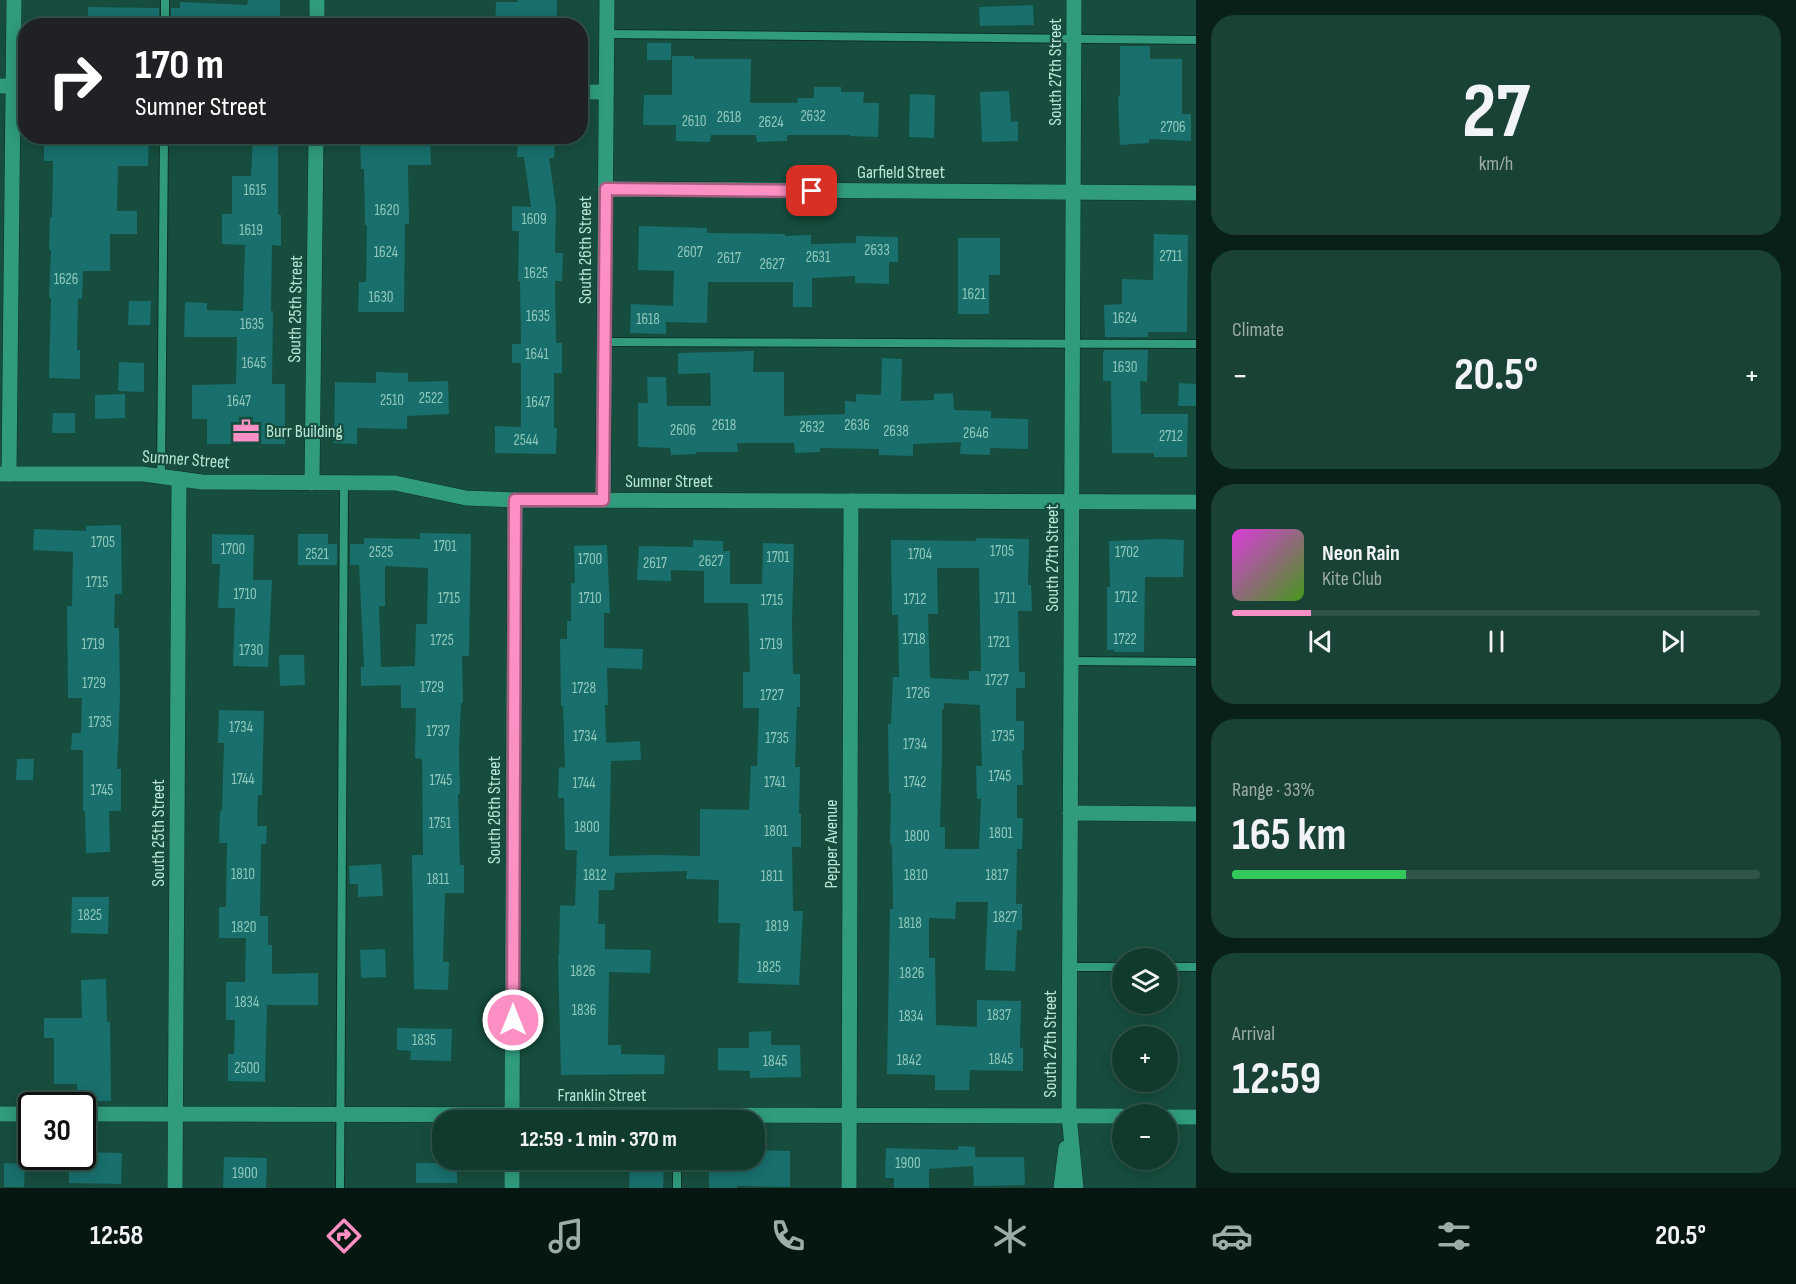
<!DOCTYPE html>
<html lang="en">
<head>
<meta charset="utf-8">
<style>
	:root { --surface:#103a2e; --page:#194136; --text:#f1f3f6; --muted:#9cadaa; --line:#30544a; --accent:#fc8fc3 }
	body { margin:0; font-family:"Sofia Sans Condensed",sans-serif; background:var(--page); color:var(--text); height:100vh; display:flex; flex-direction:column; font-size:22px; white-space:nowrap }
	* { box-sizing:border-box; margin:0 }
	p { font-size:20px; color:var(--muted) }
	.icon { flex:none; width:33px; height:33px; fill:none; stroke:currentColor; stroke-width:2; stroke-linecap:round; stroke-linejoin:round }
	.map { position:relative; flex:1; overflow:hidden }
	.details { display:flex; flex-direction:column; gap:15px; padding:15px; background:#092019; width:600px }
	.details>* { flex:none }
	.hud { position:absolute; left:18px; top:18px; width:570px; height:126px; border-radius:24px; box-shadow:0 3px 15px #0003,0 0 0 2px var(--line); background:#202124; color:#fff; overflow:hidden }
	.fabs { position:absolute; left:1112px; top:948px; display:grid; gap:12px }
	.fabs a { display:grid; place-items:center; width:66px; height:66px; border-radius:50%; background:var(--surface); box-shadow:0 3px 15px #0003,0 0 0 2px var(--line); font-size:30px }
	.speed { position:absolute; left:18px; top:1092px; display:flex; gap:12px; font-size:30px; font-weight:700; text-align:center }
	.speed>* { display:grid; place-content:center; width:78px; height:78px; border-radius:50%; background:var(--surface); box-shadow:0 3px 15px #0003,0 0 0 2px var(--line); line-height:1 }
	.speed .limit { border:3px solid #111; border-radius:9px; background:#fff; color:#111 }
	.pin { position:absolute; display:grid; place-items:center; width:51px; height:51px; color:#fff; margin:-26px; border-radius:12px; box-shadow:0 3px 9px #0006 }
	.me { position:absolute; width:66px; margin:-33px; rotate:0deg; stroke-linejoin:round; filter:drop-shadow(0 0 4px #0008) }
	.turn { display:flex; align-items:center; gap:21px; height:126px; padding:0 18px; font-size:27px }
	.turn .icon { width:78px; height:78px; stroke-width:2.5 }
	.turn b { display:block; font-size:42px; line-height:51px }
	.big { font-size:45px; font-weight:700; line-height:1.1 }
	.details .card { flex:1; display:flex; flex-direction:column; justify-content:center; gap:9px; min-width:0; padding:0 21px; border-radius:24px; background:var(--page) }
	.details .dial { align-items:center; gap:0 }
	.dial b { font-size:78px; line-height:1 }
	.song { display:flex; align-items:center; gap:18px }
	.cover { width:72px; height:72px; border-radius:9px; background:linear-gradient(135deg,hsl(300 70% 55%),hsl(100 70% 35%)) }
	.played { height:6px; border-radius:3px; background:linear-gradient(90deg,var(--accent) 15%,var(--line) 15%) }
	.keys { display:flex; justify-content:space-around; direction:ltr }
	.heat { display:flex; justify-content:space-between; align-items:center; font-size:33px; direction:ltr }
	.charge { height:9px; border-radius:4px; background:linear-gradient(90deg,#34c759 33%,var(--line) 0) }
	.trip { position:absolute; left:432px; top:1110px; width:333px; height:60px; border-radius:24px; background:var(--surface); box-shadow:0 3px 15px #0003,0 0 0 2px var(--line); font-weight:700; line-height:60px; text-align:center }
	.tab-bar { display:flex; height:96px; justify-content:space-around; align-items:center; background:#061712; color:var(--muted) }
	.tab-bar .icon { width:42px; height:42px }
	.tab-bar .selected { color:var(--accent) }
	.tab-bar b { font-size:27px; color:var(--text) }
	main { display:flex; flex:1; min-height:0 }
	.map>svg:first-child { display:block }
	.building { fill:#186f6c; fill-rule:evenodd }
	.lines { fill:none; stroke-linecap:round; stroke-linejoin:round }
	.service-casing { stroke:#0f3026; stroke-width:10 }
	.minor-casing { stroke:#0f3026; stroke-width:16 }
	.secondary-casing { stroke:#0f3026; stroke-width:16 }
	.service { stroke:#309b7d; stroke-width:8 }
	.minor { stroke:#309b7d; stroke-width:15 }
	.secondary { stroke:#309b7d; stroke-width:15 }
	.route-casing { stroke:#a45d7f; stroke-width:15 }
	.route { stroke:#fc8fc3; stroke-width:10 }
	.labels { text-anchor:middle; stroke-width:4.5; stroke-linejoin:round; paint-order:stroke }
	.number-label { font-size:15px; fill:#90c8bb }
	.street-label { font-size:18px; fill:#b8e6d5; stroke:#164d3e }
	.poi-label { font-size:18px; fill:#b8e6d5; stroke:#164d3e; text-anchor:start }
</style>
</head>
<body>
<main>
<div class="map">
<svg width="1196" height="1188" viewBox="0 0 1196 1188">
	<rect width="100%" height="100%" fill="#164d3e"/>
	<!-- building -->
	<g class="building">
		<polygon points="248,0 280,0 280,26 171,26 171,8 180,8 180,2 247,5"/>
		<polygon points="518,0 557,0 557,26 495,26 496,2 518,2"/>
		<polygon points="1033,5 1034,25 980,26 979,7"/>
		<polygon points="88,7 159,8 159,26 88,26"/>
		<rect x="647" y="43" width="24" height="17"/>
		<polygon points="1120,46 1150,46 1150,59 1182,59 1182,114 1191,114 1191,141 1149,139 1149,143 1120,145 1118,96 1120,95"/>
		<polygon points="672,56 694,56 694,59 751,59 750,103 798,103 797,98 814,98 814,87 841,87 841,92 864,92 863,103 879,103 878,137 850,136 850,135 787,135 787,141 757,142 756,135 711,135 710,142 676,141 676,125 643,125 644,95 672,95"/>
		<polygon points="1009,91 1011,122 1018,121 1018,141 982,142 980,92"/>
		<polygon points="910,94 935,95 934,138 909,137"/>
		<polygon points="44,136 149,136 148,166 118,166 117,211 137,211 137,234 110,234 110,271 83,271 82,299 78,299 77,350 80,350 80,379 49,378 51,298 49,298 51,250 49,250 50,217 52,217 53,161 44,161"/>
		<polygon points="253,136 278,136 278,215 281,215 281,246 272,245 271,311 273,311 272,384 285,384 285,444 207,444 207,419 192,419 192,385 236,384 237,337 184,337 185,302 207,303 207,310 243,311 245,245 222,244 222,214 232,214 232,176 251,176"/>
		<polygon points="360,136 430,136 431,165 408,165 409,224 405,224 404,312 358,312 359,282 366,282 367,225 365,225 364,169 361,169"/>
		<polygon points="529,136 555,136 554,158 549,158 556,207 555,253 563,253 562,281 555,281 556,343 562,343 562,373 554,373 554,428 557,428 556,454 495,453 495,426 521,427 521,363 512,363 512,344 521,344 520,281 518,281 519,231 512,231 512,206 531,207 524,157 517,157 518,138 529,138"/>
		<polygon points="639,226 707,228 707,233 785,234 785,236 811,235 811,244 856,243 856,236 898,237 898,262 889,262 889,284 855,283 855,276 812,278 812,307 793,307 793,282 708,282 707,323 666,322 666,334 630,333 631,304 673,306 674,271 638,270"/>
		<polygon points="1154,234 1188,235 1187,332 1148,332 1148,337 1105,337 1104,305 1122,304 1122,279 1153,280"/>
		<polygon points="958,238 1000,238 1000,275 989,275 989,314 958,314"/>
		<polygon points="129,301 151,301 150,325 128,325"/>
		<polygon points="1105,350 1148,350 1147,382 1140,381 1141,414 1188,414 1187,457 1154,457 1154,453 1112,453 1111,381 1103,381 1103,352"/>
		<polygon points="754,351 753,372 784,372 784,416 845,414 845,401 856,402 856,394 881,395 882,358 902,359 901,401 934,400 934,394 953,393 954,410 991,411 991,418 1028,419 1028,449 990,448 990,455 960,454 961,442 913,444 913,456 879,455 879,449 820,448 820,452 795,453 794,443 737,443 738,452 696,452 696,454 671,455 670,448 638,447 638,403 648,403 647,377 666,377 667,406 711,406 710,373 678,374 678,353"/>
		<polygon points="119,362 144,363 144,392 118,391"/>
		<polygon points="376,372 408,373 408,382 448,381 449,414 407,416 407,429 357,428 357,444 334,443 335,382 376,383"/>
		<polygon points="1179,383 1196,384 1196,406 1178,406"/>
		<polygon points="125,394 125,418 95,419 95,395"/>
		<polygon points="53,413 75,413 75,433 52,433"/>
		<polygon points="121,525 122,594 115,594 114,628 119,628 120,698 117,769 121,769 121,811 109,811 110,852 86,853 85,811 83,811 83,750 71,750 72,733 81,733 82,698 68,698 67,606 72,606 73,552 33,550 34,529 86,531 86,526"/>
		<path d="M420,533l51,1 -2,122h-7l1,47h-2l-2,46 1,45h-2l2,71h4v28h-19l-2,69h6l-1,28 -34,-1 -2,-134h11l-1,-96 -7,-1 1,-50h-15v-23l-40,1v-19h3l-5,-102h-9v-21h14v-6l56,1zM385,566l43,2 -1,56h-11l-1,42 -34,1 -2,-61h6z"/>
		<polygon points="212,534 254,535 253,580 272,580 268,667 233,666 235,608 218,608 220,564 212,564"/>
		<polygon points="298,534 328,534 328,544 337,544 337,565 298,565"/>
		<path d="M976,538l53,1 -1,46h3l1,26h-14l1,61h6v16h-9v33h8v29h-2l1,35h-6v33h6l-1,31h-5l-1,55h6v26h-5l-2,41 -30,-1 3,-68h-32l-1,17 -26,-1v40h6l1,67 41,2v-27l44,1 -1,47h3v23l-53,-1 -1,20h-34v-15l-48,-1 3,-165h3l-1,-64 -2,-1 1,-51h-2l-1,-69h3l2,-47h6l-1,-62h-6l-1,-75 85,1zM937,568h42l2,103h-12v9l-39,-2 -2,-64h10zM944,703l36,2 2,61h-6l1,33h4l-2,50h-34v-22h-5l2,-72v-46h2z"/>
		<polygon points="1162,539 1184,540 1183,577 1145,577 1144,652 1114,652 1114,650 1107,650 1107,587 1110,587 1109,541"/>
		<polygon points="693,540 723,541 723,551 730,551 730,584 762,584 763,543 794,544 792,622 793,674 800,674 800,707 797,707 795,767 800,767 799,814 801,814 801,847 792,847 793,911 803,911 799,985 738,983 740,923 718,923 719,880 686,879 687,871 615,873 614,890 599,890 598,924 605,924 605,949 651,950 650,973 609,972 608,1045 621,1045 621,1054 665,1055 664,1074 561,1075 558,955 559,955 560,905 575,906 577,850 565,850 564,798 558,798 559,767 565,768 563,706 561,706 560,639 567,639 567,621 571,621 571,583 575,583 574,546 607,545 610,613 604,613 604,648 643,649 642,669 607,668 608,705 605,705 606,743 640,741 641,760 611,761 609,856 656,855 700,856 700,809 749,810 751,766 757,766 759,708 743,708 743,672 750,672 748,603 704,603 704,571 671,570 671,581 637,580 639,546 693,547"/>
		<polygon points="279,655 304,655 305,685 280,686"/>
		<polygon points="219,710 264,711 262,795 258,795 257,826 267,826 266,844 261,844 260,916 268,916 268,945 272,945 272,974 318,973 318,1005 267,1005 265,1082 228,1081 228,1054 234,1054 235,1020 226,1020 226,982 245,982 246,938 219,938 219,907 226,907 227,843 219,843 220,811 222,811 224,743 218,743"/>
		<polygon points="17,759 34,759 33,780 16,780"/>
		<polygon points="381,864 383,896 358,897 358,884 350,884 349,866"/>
		<polygon points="72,897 109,897 108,934 71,933"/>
		<polygon points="385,949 386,977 361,978 360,950"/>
		<polygon points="106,979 107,1022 110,1022 111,1101 77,1101 77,1084 54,1084 54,1038 44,1038 44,1018 82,1018 81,980"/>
		<polygon points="397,1028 452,1029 451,1061 410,1060 411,1051 397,1050"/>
		<polygon points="771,1031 771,1045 800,1045 801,1077 750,1078 750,1071 718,1070 718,1048 749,1048 749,1032"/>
		<polygon points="958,1146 975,1147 975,1157 1024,1157 1025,1185 974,1186 973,1166 929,1169 929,1188 894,1188 894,1178 885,1178 886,1148 958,1150"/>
		<polygon points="754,1150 790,1151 790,1187 737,1186 737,1188 709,1188 709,1167 750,1168 751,1160 754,1160"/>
		<polygon points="82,1152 122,1153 121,1184 69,1183 69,1166 76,1166 76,1156 82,1156"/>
		<polygon points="224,1157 267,1158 266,1188 223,1188"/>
		<polygon points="4,1163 25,1164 24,1187 4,1187"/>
		<rect x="416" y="1163" width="41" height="20"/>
		<polygon points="630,1166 664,1166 663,1188 629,1188"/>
	</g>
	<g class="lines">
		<defs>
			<g id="service">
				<polyline points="165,26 165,0"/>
				<polyline points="607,34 1196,40"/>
				<polyline points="604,342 1196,344"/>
				<polyline points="161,476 164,136"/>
				<polyline points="1071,661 1196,662"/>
				<polyline points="1069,967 1122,967"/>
				<polyline points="1167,967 1196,967"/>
				<polyline points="340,1188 344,483"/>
				<polyline points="677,1188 677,1160"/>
			</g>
			<g id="minor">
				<polyline points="317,26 317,0"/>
				<polyline points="0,86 26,86"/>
				<polyline points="580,92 606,92"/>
				<polyline points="605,189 1196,193"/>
				<polyline points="0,474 143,474 202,482 395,483 466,498 515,500 1196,502"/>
				<polyline points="9,474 14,0"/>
				<polyline points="312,483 316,136"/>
				<polyline points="603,500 607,0"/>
				<polyline points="1070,813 1196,814"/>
				<polyline points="0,1114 32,1114"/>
				<polyline points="82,1114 1122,1116"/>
				<polyline points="1167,1117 1196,1117"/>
				<polyline points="512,1120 515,500"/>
				<polyline points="175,1188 179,479"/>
				<polyline points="512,1188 512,1160"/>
				<polyline points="849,1188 851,501"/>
			</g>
			<g id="secondary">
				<polyline points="1074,0 1069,1115 1076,1188"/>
				<polyline points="1061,1188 1066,1148"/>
			</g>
		</defs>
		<!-- service casing -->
		<use href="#service" class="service-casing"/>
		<!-- minor casing -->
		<use href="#minor" class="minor-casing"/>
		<!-- secondary casing -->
		<use href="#secondary" class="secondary-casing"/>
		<!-- service -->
		<use href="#service" class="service"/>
		<!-- minor -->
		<use href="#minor" class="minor"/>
		<!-- secondary -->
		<use href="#secondary" class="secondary"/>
	</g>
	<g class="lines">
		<defs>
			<polyline id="route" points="513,1020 515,500 603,500 606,189 812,191"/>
		</defs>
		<!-- route casing -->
		<use href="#route" class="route-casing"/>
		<!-- route -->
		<use href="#route" class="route"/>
	</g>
	<!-- icons -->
	<defs>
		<symbol id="office-bare" viewBox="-9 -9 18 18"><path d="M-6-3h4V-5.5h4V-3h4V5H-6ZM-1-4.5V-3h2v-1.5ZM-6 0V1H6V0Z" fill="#fc8fc3" stroke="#164d3e" stroke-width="2.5" paint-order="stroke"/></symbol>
	</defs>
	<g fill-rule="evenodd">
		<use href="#office-bare" x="227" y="412" width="38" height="38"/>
	</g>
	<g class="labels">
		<!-- number labels -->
		<g class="number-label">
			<text x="813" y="121">2632</text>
			<text x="729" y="122">2618</text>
			<text x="694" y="126">2610</text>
			<text x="771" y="127">2624</text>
			<text x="1173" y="132">2706</text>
			<text x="255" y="195">1615</text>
			<text x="387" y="215">1620</text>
			<text x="534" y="224">1609</text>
			<text x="251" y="235">1619</text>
			<text x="877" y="255">2633</text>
			<text x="386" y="257">1624</text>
			<text x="690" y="257">2607</text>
			<text x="1171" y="261">2711</text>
			<text x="818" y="262">2631</text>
			<text x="729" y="263">2617</text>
			<text x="772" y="269">2627</text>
			<text x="536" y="278">1625</text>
			<text x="66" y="284">1626</text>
			<text x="974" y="299">1621</text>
			<text x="381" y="302">1630</text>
			<text x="538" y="321">1635</text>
			<text x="1125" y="323">1624</text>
			<text x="648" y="324">1618</text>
			<text x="252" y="329">1635</text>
			<text x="537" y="359">1641</text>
			<text x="254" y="368">1645</text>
			<text x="1125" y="372">1630</text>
			<text x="431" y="403">2522</text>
			<text x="392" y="405">2510</text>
			<text x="239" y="406">1647</text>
			<text x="538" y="407">1647</text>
			<text x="724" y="430">2618</text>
			<text x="857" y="430">2636</text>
			<text x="812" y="432">2632</text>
			<text x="683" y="435">2606</text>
			<text x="896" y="436">2638</text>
			<text x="976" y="438">2646</text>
			<text x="1171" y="441">2712</text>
			<text x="526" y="445">2544</text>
			<text x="103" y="547">1705</text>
			<text x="445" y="551">1701</text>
			<text x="233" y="554">1700</text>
			<text x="1002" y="556">1705</text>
			<text x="381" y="557">2525</text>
			<text x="1127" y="557">1702</text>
			<text x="317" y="559">2521</text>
			<text x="920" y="559">1704</text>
			<text x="778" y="562">1701</text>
			<text x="590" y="564">1700</text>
			<text x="711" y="566">2627</text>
			<text x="655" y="568">2617</text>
			<text x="97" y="587">1715</text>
			<text x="245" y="599">1710</text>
			<text x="1126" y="602">1712</text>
			<text x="449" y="603">1715</text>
			<text x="590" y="603">1710</text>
			<text x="1005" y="603">1711</text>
			<text x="915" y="604">1712</text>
			<text x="772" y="605">1715</text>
			<text x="914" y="644">1718</text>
			<text x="1125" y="644">1722</text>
			<text x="442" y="645">1725</text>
			<text x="999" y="647">1721</text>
			<text x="93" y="649">1719</text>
			<text x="771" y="649">1719</text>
			<text x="251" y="655">1730</text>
			<text x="997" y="685">1727</text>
			<text x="94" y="688">1729</text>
			<text x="432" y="692">1729</text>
			<text x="584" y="693">1728</text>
			<text x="918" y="698">1726</text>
			<text x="772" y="700">1727</text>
			<text x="100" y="727">1735</text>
			<text x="241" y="732">1734</text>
			<text x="438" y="736">1737</text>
			<text x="585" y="741">1734</text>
			<text x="1003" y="741">1735</text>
			<text x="777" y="743">1735</text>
			<text x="915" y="749">1734</text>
			<text x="1000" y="781">1745</text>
			<text x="243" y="784">1744</text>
			<text x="441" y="785">1745</text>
			<text x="775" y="787">1741</text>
			<text x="915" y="787">1742</text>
			<text x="584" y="788">1744</text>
			<text x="102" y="795">1745</text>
			<text x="440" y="828">1751</text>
			<text x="587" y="832">1800</text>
			<text x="776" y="836">1801</text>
			<text x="1001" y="838">1801</text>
			<text x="917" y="841">1800</text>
			<text x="243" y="879">1810</text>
			<text x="595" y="880">1812</text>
			<text x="916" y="880">1810</text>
			<text x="997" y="880">1817</text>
			<text x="772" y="881">1811</text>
			<text x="438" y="884">1811</text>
			<text x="90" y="920">1825</text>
			<text x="1005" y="922">1827</text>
			<text x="910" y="928">1818</text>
			<text x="777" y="931">1819</text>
			<text x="244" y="932">1820</text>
			<text x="769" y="972">1825</text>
			<text x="583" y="976">1826</text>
			<text x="912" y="978">1826</text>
			<text x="247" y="1007">1834</text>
			<text x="584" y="1015">1836</text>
			<text x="999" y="1020">1837</text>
			<text x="911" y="1021">1834</text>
			<text x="424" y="1045">1835</text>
			<text x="1001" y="1064">1845</text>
			<text x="909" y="1065">1842</text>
			<text x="775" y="1066">1845</text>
			<text x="247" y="1073">2500</text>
			<text x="908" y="1168">1900</text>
			<text x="245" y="1178">1900</text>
		</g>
		<!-- street labels -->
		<g class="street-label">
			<text transform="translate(1055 72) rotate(-90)" y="6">South 27th Street</text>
			<text x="901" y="178">Garfield Street</text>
			<text transform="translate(585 250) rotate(-90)" y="6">South 26th Street</text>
			<text transform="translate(295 309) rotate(-89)" y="6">South 25th Street</text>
			<text transform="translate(186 459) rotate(4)" y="6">Sumner Street</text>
			<text x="669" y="487">Sumner Street</text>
			<text transform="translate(1052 558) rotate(-90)" y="6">South 27th Street</text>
			<text transform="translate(494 810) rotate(-90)" y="6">South 26th Street</text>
			<text transform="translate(158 833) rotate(-90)" y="6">South 25th Street</text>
			<text transform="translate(831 844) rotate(-90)" y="6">Pepper Avenue</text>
			<text transform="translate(1050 1044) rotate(-90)" y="6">South 27th Street</text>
			<text x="602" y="1101">Franklin Street</text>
		</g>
		<!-- poi labels -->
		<g class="poi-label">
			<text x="266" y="437">Burr Building</text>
		</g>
	</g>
</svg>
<div class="fabs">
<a><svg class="icon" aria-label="layers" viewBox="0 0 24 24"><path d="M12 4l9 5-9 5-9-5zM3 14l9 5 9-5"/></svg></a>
<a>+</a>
<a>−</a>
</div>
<div class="speed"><div class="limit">30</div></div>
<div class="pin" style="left:812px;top:191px;background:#d93025"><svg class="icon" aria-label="arrive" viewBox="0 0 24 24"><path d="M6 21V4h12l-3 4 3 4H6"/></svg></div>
<svg class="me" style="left:513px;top:1020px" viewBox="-20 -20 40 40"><circle r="17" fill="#fc8fc3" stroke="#fff" stroke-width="3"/><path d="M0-11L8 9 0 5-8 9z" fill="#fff"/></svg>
<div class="trip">12:59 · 1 min · 370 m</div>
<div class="hud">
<div class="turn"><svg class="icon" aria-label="right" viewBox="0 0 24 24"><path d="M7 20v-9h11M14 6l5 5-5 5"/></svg><div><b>170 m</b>Sumner Street</div></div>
</div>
</div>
<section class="details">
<div class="card dial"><b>27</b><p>km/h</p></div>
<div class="card"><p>Climate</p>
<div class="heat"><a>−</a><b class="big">20.5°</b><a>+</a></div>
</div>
<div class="card">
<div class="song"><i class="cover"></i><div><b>Neon Rain</b><p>Kite Club</p></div></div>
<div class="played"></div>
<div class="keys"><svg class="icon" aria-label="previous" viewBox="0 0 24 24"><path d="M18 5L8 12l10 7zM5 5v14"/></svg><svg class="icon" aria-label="pause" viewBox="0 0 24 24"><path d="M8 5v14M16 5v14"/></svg><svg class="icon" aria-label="next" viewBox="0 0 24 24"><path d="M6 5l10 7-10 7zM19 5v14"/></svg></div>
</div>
<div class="card"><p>Range · 33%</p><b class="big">165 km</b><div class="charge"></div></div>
<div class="card"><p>Arrival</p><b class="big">12:59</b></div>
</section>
</main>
<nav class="tab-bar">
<b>12:58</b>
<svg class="icon selected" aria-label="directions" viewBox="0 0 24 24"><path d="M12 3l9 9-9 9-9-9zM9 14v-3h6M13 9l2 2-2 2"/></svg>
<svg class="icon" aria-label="music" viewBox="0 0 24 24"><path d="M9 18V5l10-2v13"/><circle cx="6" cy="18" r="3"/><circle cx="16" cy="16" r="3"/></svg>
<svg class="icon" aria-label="phone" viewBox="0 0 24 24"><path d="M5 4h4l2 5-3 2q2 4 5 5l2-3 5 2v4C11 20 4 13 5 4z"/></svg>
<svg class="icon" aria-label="climate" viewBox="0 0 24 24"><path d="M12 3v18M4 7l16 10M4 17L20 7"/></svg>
<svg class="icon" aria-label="car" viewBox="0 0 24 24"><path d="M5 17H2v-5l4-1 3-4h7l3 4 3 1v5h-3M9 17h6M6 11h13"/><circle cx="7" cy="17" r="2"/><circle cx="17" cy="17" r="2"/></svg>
<svg class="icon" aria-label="filters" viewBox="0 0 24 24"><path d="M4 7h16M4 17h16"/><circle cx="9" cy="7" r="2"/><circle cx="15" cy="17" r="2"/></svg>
<b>20.5°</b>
</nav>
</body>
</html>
